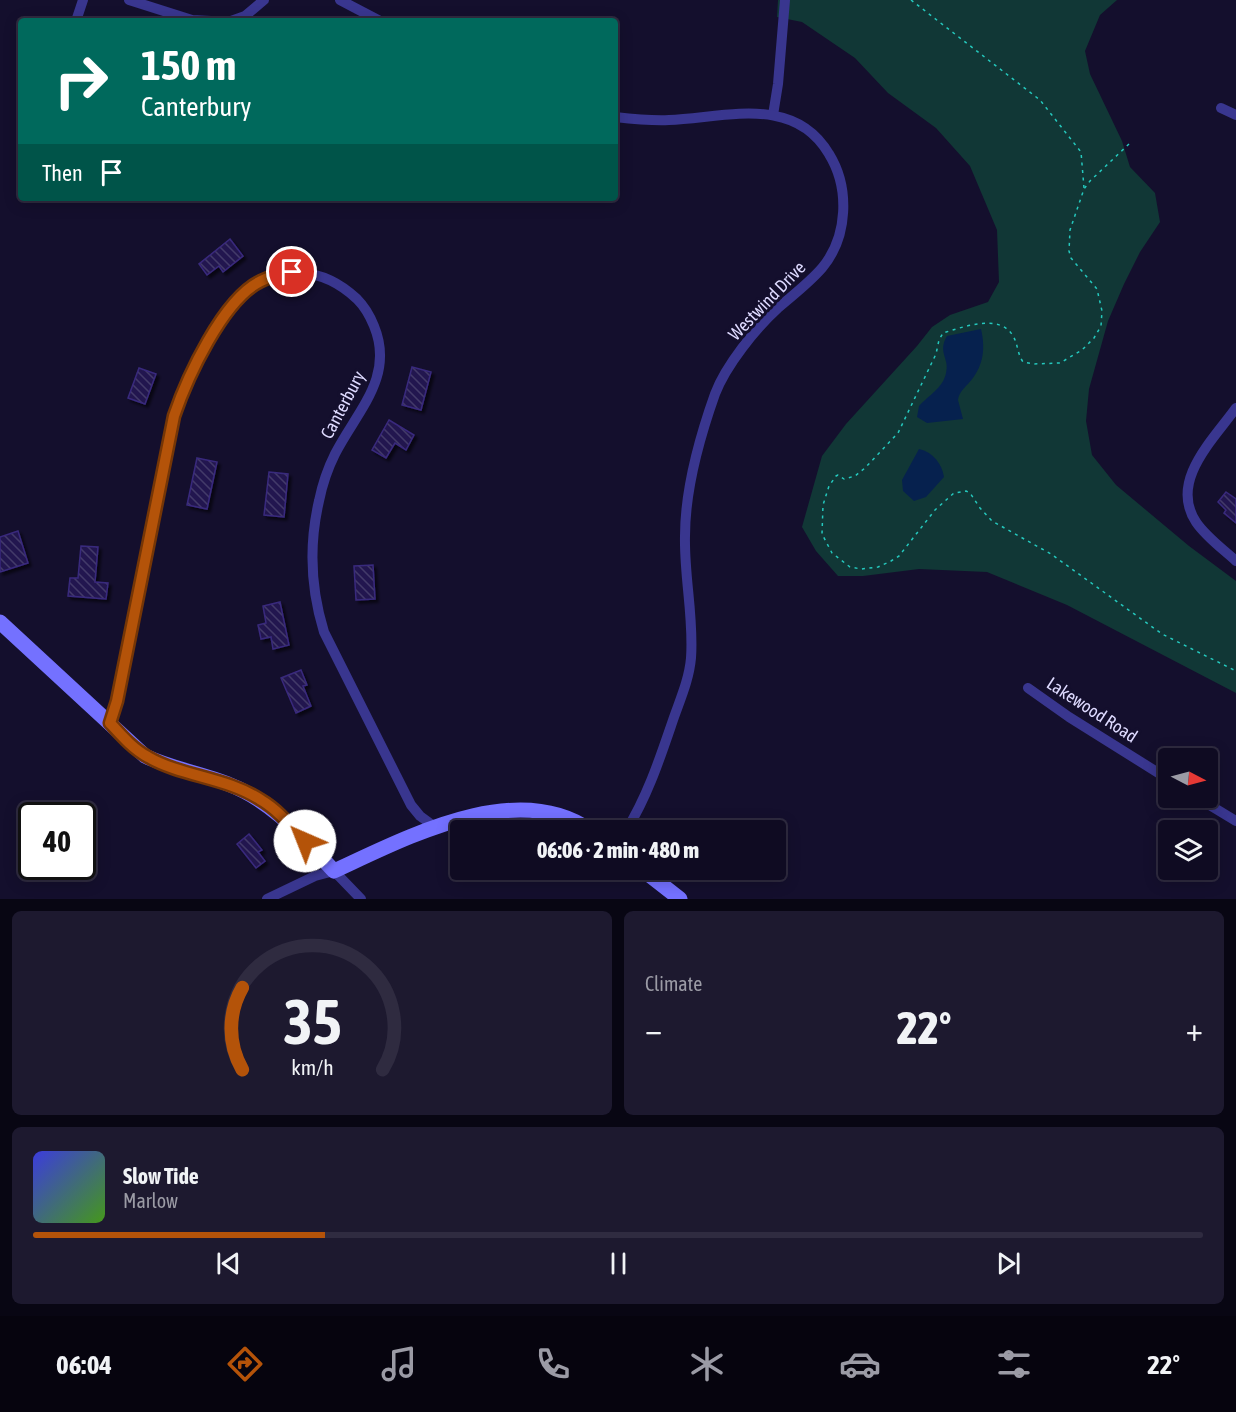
<!DOCTYPE html>
<html lang="en">
<head>
<meta charset="utf-8">
<style>
	:root { --surface:#0f0b22; --page:#1d192f; --text:#f1f3f6; --muted:#9b9ba5; --line:#2f2b40; --accent:#b45309 }
	body { margin:0; font-family:"Asap Condensed",sans-serif; background:var(--page); color:var(--text); height:100vh; display:flex; flex-direction:column; font-size:22px; white-space:nowrap }
	* { box-sizing:border-box; margin:0 }
	p { font-size:20px; color:var(--muted) }
	.icon { flex:none; width:33px; height:33px; fill:none; stroke:currentColor; stroke-width:2; stroke-linecap:round; stroke-linejoin:round }
	.map { position:relative; height:899px; overflow:hidden }
	.sheet { display:flex; flex-direction:column; gap:12px; padding:12px; background:#080613; flex:1 }
	.sheet>* { flex:none }
	.top-card { position:absolute; left:18px; top:18px; width:600px; height:183px; border-radius:6px; box-shadow:0 3px 15px #0003,0 0 0 2px var(--line); background:#00695c; color:#fff; overflow:hidden }
	.needle { width:39px; rotate:96deg }
	.controls { position:absolute; left:1158px; top:748px; display:grid; gap:12px }
	.controls a { display:grid; place-items:center; width:60px; height:60px; border-radius:6px; background:var(--surface); box-shadow:0 3px 15px #0003,0 0 0 2px var(--line); font-size:30px }
	.speed { position:absolute; left:18px; top:802px; display:flex; gap:12px; font-size:30px; font-weight:700; text-align:center }
	.speed>* { display:grid; place-content:center; width:78px; height:78px; border-radius:50%; background:var(--surface); box-shadow:0 3px 15px #0003,0 0 0 2px var(--line); line-height:1 }
	.speed .limit { border:3px solid #111; border-radius:9px; background:#fff; color:#111 }
	.pin { position:absolute; display:grid; place-items:center; width:51px; height:51px; color:#fff; margin:-26px; border:3px solid #fff; border-radius:50%; box-shadow:0 2px 6px #0007 }
	.me { position:absolute; width:66px; margin:-33px; rotate:316deg; stroke-linejoin:round; filter:drop-shadow(0 0 4px #0008) }
	.turn { display:flex; align-items:center; gap:21px; height:126px; padding:0 24px; font-size:27px }
	.turn .icon { width:78px; height:78px; stroke-width:2.5 }
	.turn b { display:block; font-size:42px; line-height:51px }
	.then { display:flex; align-items:center; height:57px; padding:0 24px; background:#0003; gap:12px; font-size:22px }
	.big { font-size:45px; font-weight:800; line-height:1.1 }
	.sheet .card { flex:1; display:flex; flex-direction:column; justify-content:center; gap:9px; min-width:0; padding:0 21px; border-radius:9px; background:var(--page) }
	.sheet .dial { align-items:center; gap:0 }
	.dial svg { height:156px; overflow:visible; fill:none; stroke:var(--line); stroke-width:7; stroke-linecap:round; text-anchor:middle }
	.dial text { fill:var(--text); stroke:none }
	.song { display:flex; align-items:center; gap:18px }
	.cover { width:72px; height:72px; border-radius:9px; background:linear-gradient(135deg,hsl(240 70% 55%),hsl(100 70% 35%)) }
	.played { height:6px; border-radius:3px; background:linear-gradient(90deg,var(--accent) 25%,var(--line) 25%) }
	.keys { display:flex; justify-content:space-around; direction:ltr }
	.heat { display:flex; justify-content:space-between; align-items:center; font-size:33px; direction:ltr }
	.sheet .tiles { flex:1; display:grid; gap:12px; grid-template-columns:1fr 1fr }
	.card:last-child { grid-column:span 2 }
	.trip { position:absolute; left:450px; top:820px; width:336px; height:60px; border-radius:6px; background:var(--surface); box-shadow:0 3px 15px #0003,0 0 0 2px var(--line); font-weight:800; line-height:60px; text-align:center }
	.menu { display:flex; height:96px; justify-content:space-around; align-items:center; background:#06040e; color:var(--muted) }
	.menu .icon { width:42px; height:42px }
	.menu .selected { color:var(--accent) }
	.menu b { font-size:27px; color:var(--text) }
	.map>svg:first-child { display:block }
	.grass { fill:#113736 }
	.water { fill:#06214e }
	.building { fill:url(#building-back-hatch); stroke:#39297d; stroke-width:1.5; filter:url(#shadow) }
	.lines { fill:none; stroke-linecap:round; stroke-linejoin:round }
	.path { stroke:#25c8bd; stroke-width:1.5; stroke-dasharray:3 4.5; stroke-linecap:butt }
	.street { stroke:#39368f; stroke-width:10 }
	.secondary { stroke:#7471ff; stroke-width:15 }
	.route-casing { stroke:#753606; stroke-width:15 }
	.route { stroke:#b45309; stroke-width:10 }
	.labels { text-anchor:middle; stroke-width:6; stroke-linejoin:round; paint-order:stroke }
	.street-label { font-size:18px; fill:#dedaff; stroke:#140f2d }
</style>
</head>
<body>
<div class="map">
<svg width="1236" height="899" viewBox="0 0 1236 899">
	<defs>
		<pattern id="building-back-hatch" width="6" height="6" patternUnits="userSpaceOnUse" patternTransform="scale(1.5)"><rect width="6" height="6" fill="#24194f"/><path d="M-1 5l2 2M0 0l6 6M5-1l2 2" fill="none" stroke="#433a69"/></pattern>
		<filter id="shadow"><feDropShadow dx="3" dy="3" stdDeviation="1.5" flood-color="#0009"/></filter>
	</defs>
	<rect width="100%" height="100%" fill="#140f2d"/>
	<!-- grass -->
	<polygon class="grass" points="778,0 1117,0 1100,15 1085,51 1090,74 1122,141 1130,167 1155,193 1160,222 1140,252 1124,284 1108,321 1089,389 1086,421 1092,455 1116,485 1189,546 1236,581 1236,693 1067,605 987,572 919,569 863,576 838,576 816,551 802,527 822,456 846,424 917,346 932,327 950,315 988,302 999,282 997,230 970,166 936,128 888,93 855,58 802,22 777,17"/>
	<!-- water -->
	<g class="water">
		<path d="M981,329c5,21 2,39 -13,55 -5,5 -9,9 -10,16l5,19 -36,4 -10,-6 2,-11c10,-11 24,-18 27,-33 4,-15 -9,-20 1,-37z"/>
		<path d="M919,449c14,3 23,15 25,28l-18,20 -12,4 -11,-10 -1,-11z"/>
	</g>
	<!-- building -->
	<g class="building">
		<polygon points="230,239 243,256 223,272 219,266 207,275 199,264"/>
		<polygon points="412,367 431,372 421,410 402,405"/>
		<polygon points="139,368 156,374 145,404 128,398"/>
		<polygon points="389,420 414,435 406,450 395,443 386,458 372,450"/>
		<polygon points="197,458 217,462 207,509 187,505"/>
		<polygon points="269,472 288,474 284,517 264,515"/>
		<polygon points="1226,492 1236,499 1236,523 1224,513 1226,510 1218,502"/>
		<polygon points="18,531 28,563 0,572 0,537"/>
		<polygon points="81,546 98,547 95,582 108,583 106,599 68,596 70,578 78,578"/>
		<polygon points="373,565 375,599 356,600 354,566"/>
		<polygon points="280,602 289,645 273,649 271,637 261,639 258,625 266,623 263,606"/>
		<polygon points="301,670 307,685 303,686 311,706 296,713 281,678"/>
		<polygon points="249,834 262,850 258,852 265,861 256,868 237,844"/>
	</g>
	<g class="lines">
		<!-- path -->
		<g class="path">
			<polyline points="911,0 1040,100 1081,152 1084,188"/>
			<path d="M1129,144l-39,37 -6,8 -14,41 -1,21 2,7 26,31 5,22 -1,15 -7,12 -12,12 -22,13 -26,1 -11,-2c-6,-9 -5,-18 -10,-26 -13,-23 -50,-9 -70,-3l-4,7 -3,14 -38,79 -33,35 -10,8 -11,3 -6,-4 -2,1 -7,10 -6,19 -1,29 10,19 18,14 11,2 17,-2 13,-6 8,-5 36,-46 19,-17 12,-2 4,2 10,15 12,13 59,33 111,80 74,37"/>
		</g>
		<!-- street -->
		<g class="street">
			<polyline points="129,0 192,20 211,21"/>
			<polyline points="340,0 380,21"/>
			<polyline points="76,21 83,0"/>
			<polyline points="231,21 245,16 264,0"/>
			<polyline points="1221,108 1236,115"/>
			<polyline points="773,115 778,84 785,0"/>
			<path d="M615,117c18,2 36,4 54,3 55,-2 125,-26 160,34 21,34 19,83 -7,114 -13,15 -29,27 -44,40 -22,20 -52,57 -63,86 -16,45 -30,95 -30,142 -1,41 9,81 6,122 -2,23 -12,44 -19,65 -13,38 -25,74 -46,108"/>
			<path d="M1236,408c-23,32 -67,73 -40,114 10,15 27,27 40,39"/>
			<polyline points="1028,688 1069,717 1168,779"/>
			<path d="M110,723l7,-22 57,-285c15,-42 33,-81 63,-115 17,-18 38,-30 64,-28 22,1 40,11 56,26 8,8 13,17 17,27 21,51 -17,85 -39,128 -7,14 -13,32 -16,47 -10,43 -8,89 5,131l87,173 9,11 15,11"/>
			<polyline points="1198,798 1236,821"/>
			<polyline points="267,899 315,876 334,871 361,899"/>
		</g>
		<!-- secondary -->
		<g class="secondary">
			<path d="M0,622l145,134c27,13 56,17 83,28 45,17 74,53 106,87 72,-33 183,-93 257,-40"/>
			<polyline points="643,870 680,899"/>
		</g>
	</g>
	<g class="lines">
		<defs>
			<path id="route" d="M292,272c-11,2 -21,4 -31,9 -38,18 -74,97 -87,135l-57,285 -7,22c11,12 23,26 38,34 35,20 78,20 113,43 17,10 30,26 44,41"/>
		</defs>
		<!-- route casing -->
		<use href="#route" class="route-casing"/>
		<!-- route -->
		<use href="#route" class="route"/>
	</g>
	<g class="labels">
		<!-- street labels -->
		<g class="street-label">
			<text transform="translate(767 301) rotate(-46)" y="6">Westwind Drive</text>
			<text transform="translate(343 405) rotate(-62)" y="6">Canterbury</text>
			<text transform="translate(1092 710) rotate(33)" y="6">Lakewood Road</text>
		</g>
	</g>
</svg>
<div class="controls">
<a><svg class="needle" viewBox="-14 -14 28 28"><path d="M0-13l5 13h-10z" fill="#e53935"/><path d="M0 13l5-13h-10z" fill="#9b9ba5"/></svg></a>
<a><svg class="icon" aria-label="layers" viewBox="0 0 24 24"><path d="M12 4l9 5-9 5-9-5zM3 14l9 5 9-5"/></svg></a>
</div>
<div class="speed"><div class="limit">40</div></div>
<div class="pin" style="left:292px;top:272px;background:#d93025"><svg class="icon" aria-label="arrive" viewBox="0 0 24 24"><path d="M6 21V4h12l-3 4 3 4H6"/></svg></div>
<svg class="me" style="left:305px;top:841px" viewBox="-20 -20 40 40"><circle r="19" fill="#fff"/><path d="M0-13L10 11 0 6-10 11z" fill="#b45309"/></svg>
<div class="trip">06:06 · 2 min · 480 m</div>
<div class="top-card">
<div class="turn"><svg class="icon" aria-label="right" viewBox="0 0 24 24"><path d="M7 20v-9h11M14 6l5 5-5 5"/></svg><div><b>150 m</b>Canterbury</div></div>
<div class="then">Then<svg class="icon" aria-label="arrive" viewBox="0 0 24 24"><path d="M6 21V4h12l-3 4 3 4H6"/></svg></div>
</div>
</div>
<section class="sheet">
<div class="tiles">
<div class="card dial"><svg viewBox="0 0 100 80">
<path d="M14 69A42 42 0 1 1 86 69"/>
<path d="M14 69A42 42 0 0 1 14 27" stroke="#b45309"/>
<text x="50" y="56" font-size="32" font-weight="700">35</text>
<text x="50" y="72" font-size="11">km/h</text>
</svg></div>
<div class="card"><p>Climate</p>
<div class="heat"><a>−</a><b class="big">22°</b><a>+</a></div>
</div>
<div class="card">
<div class="song"><i class="cover"></i><div><b>Slow Tide</b><p>Marlow</p></div></div>
<div class="played"></div>
<div class="keys"><svg class="icon" aria-label="previous" viewBox="0 0 24 24"><path d="M18 5L8 12l10 7zM5 5v14"/></svg><svg class="icon" aria-label="pause" viewBox="0 0 24 24"><path d="M8 5v14M16 5v14"/></svg><svg class="icon" aria-label="next" viewBox="0 0 24 24"><path d="M6 5l10 7-10 7zM19 5v14"/></svg></div>
</div>
</div>
</section>
<nav class="menu">
<b>06:04</b>
<svg class="icon selected" aria-label="directions" viewBox="0 0 24 24"><path d="M12 3l9 9-9 9-9-9zM9 14v-3h6M13 9l2 2-2 2"/></svg>
<svg class="icon" aria-label="music" viewBox="0 0 24 24"><path d="M9 18V5l10-2v13"/><circle cx="6" cy="18" r="3"/><circle cx="16" cy="16" r="3"/></svg>
<svg class="icon" aria-label="phone" viewBox="0 0 24 24"><path d="M5 4h4l2 5-3 2q2 4 5 5l2-3 5 2v4C11 20 4 13 5 4z"/></svg>
<svg class="icon" aria-label="climate" viewBox="0 0 24 24"><path d="M12 3v18M4 7l16 10M4 17L20 7"/></svg>
<svg class="icon" aria-label="car" viewBox="0 0 24 24"><path d="M5 17H2v-5l4-1 3-4h7l3 4 3 1v5h-3M9 17h6M6 11h13"/><circle cx="7" cy="17" r="2"/><circle cx="17" cy="17" r="2"/></svg>
<svg class="icon" aria-label="filters" viewBox="0 0 24 24"><path d="M4 7h16M4 17h16"/><circle cx="9" cy="7" r="2"/><circle cx="15" cy="17" r="2"/></svg>
<b>22°</b>
</nav>
</body>
</html>
